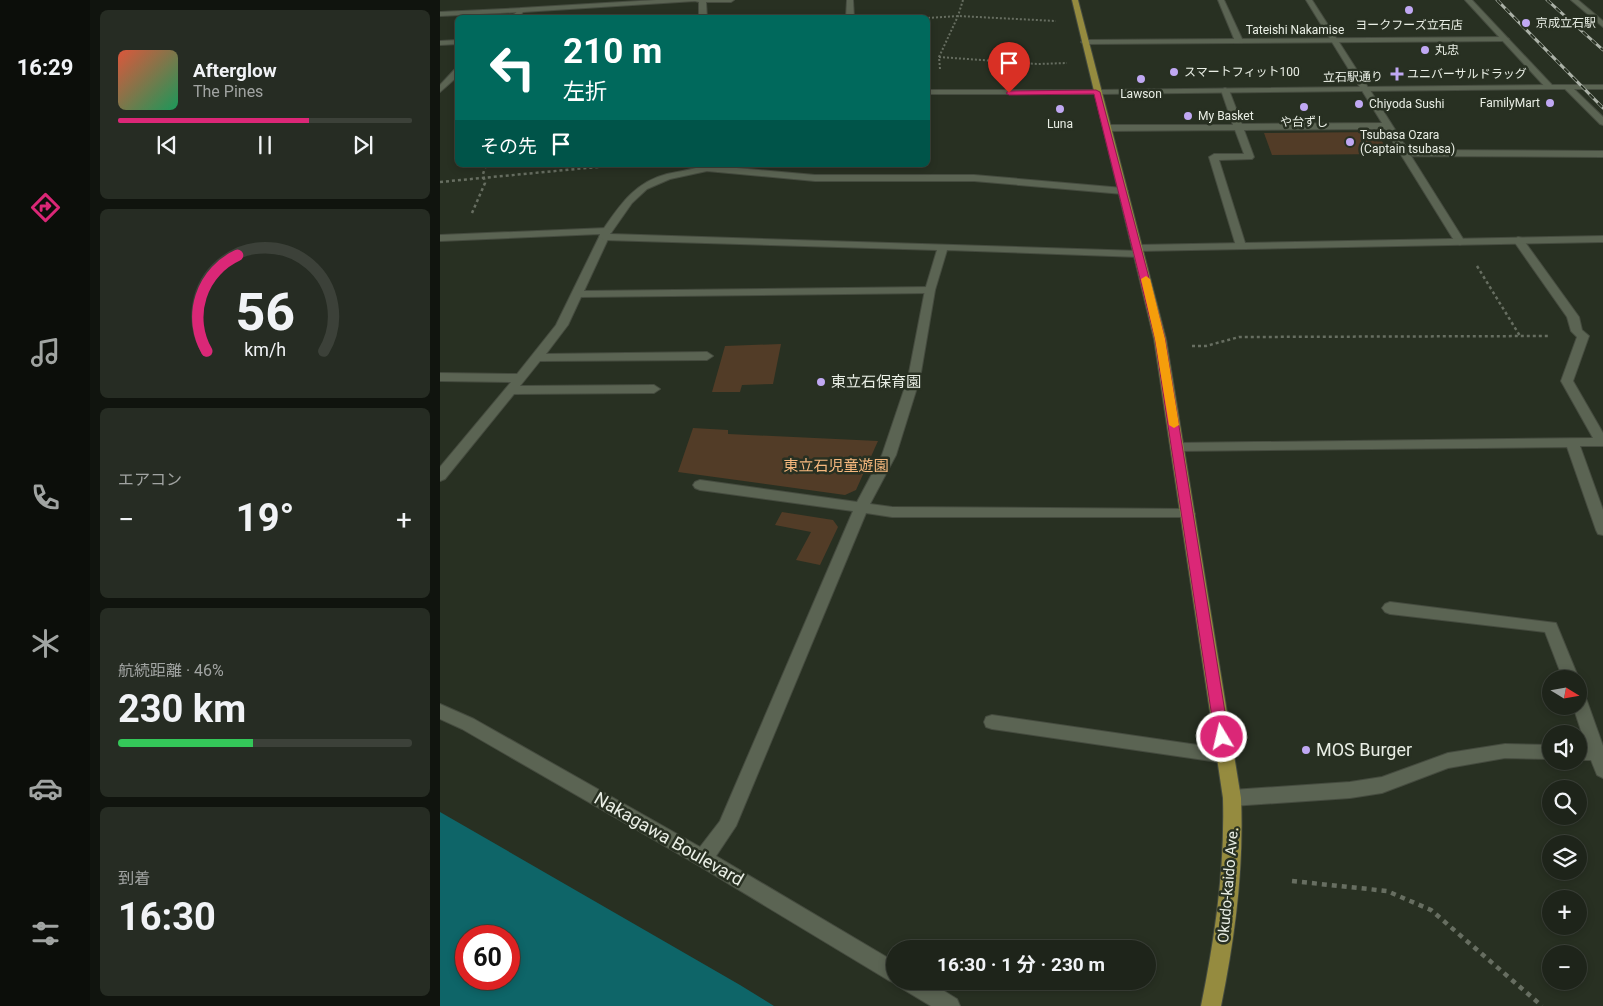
<!DOCTYPE html>
<html lang="ja">
<head>
<meta charset="utf-8">
<style>
	:root { --surface:#1e241a; --page:#262c23; --text:#f1f3f6; --muted:#a1a4a2; --line:#3c4139; --accent:#db2777 }
	body { margin:0; font-family:Roboto,"Noto Sans JP",sans-serif; background:var(--page); color:var(--text); height:100vh; display:flex; flex-direction:column; font-size:19px; white-space:nowrap }
	* { box-sizing:border-box; margin:0 }
	p { font-size:16px; color:var(--muted) }
	.icon { flex:none; width:28px; height:28px; fill:none; stroke:currentColor; stroke-width:2; stroke-linecap:round; stroke-linejoin:round }
	.map { position:relative; flex:1; overflow:hidden }
	.sheet { display:flex; flex-direction:column; gap:10px; padding:10px; background:#10140e; width:350px }
	.sheet>* { flex:none }
	.banner { position:absolute; left:15px; top:15px; width:475px; height:152px; border-radius:8px; box-shadow:0 2px 8px #0003,0 0 0 1px var(--line); background:#00695c; color:#fff; overflow:hidden }
	.needle { width:32px; rotate:101deg }
	.fabs { position:absolute; left:1102px; top:670px; display:grid; gap:10px }
	.fabs a { display:grid; place-items:center; width:45px; height:45px; border-radius:50%; background:var(--surface); box-shadow:0 2px 8px #0003,0 0 0 1px var(--line); font-size:25px }
	.speed { position:absolute; left:15px; top:925px; display:flex; gap:10px; font-size:25px; font-weight:700; text-align:center }
	.speed>* { display:grid; place-content:center; width:65px; height:65px; border-radius:50%; background:var(--surface); box-shadow:0 2px 8px #0003,0 0 0 1px var(--line); line-height:1 }
	.speed .limit { border:8px solid #d22; background:#fff; color:#111 }
	.pin { position:absolute; display:grid; place-items:center; width:42px; height:42px; color:#fff; margin:-51px -21px; border-radius:50% 50% 50% 0; rotate:-45deg; box-shadow:0 0 5px #0007 }
	.pin .icon { rotate:45deg }
	.me { position:absolute; width:55px; margin:-28px; rotate:351deg; stroke-linejoin:round; filter:drop-shadow(0 0 4px #0008) }
	.turn { display:flex; align-items:center; gap:18px; height:105px; padding:0 25px; font-size:22px }
	.turn .icon { width:65px; height:65px; stroke-width:2.5 }
	.turn b { display:block; font-size:35px; line-height:42px }
	.then { display:flex; align-items:center; height:48px; padding:0 25px; background:#0003; gap:10px; font-size:19px }
	.big { font-size:38px; font-weight:700; line-height:1.1 }
	.sheet .tile { flex:1; display:flex; flex-direction:column; justify-content:center; gap:8px; min-width:0; padding:0 18px; border-radius:8px; background:var(--page) }
	.sheet .dial { align-items:center; gap:0 }
	.dial svg { height:130px; overflow:visible; fill:none; stroke:var(--line); stroke-width:7; stroke-linecap:round; text-anchor:middle }
	.dial text { fill:var(--text); stroke:none }
	.song { display:flex; align-items:center; gap:15px }
	.cover { width:60px; height:60px; border-radius:8px; background:linear-gradient(135deg,hsl(10 70% 55%),hsl(150 70% 35%)) }
	.played { height:5px; border-radius:2px; background:linear-gradient(90deg,var(--accent) 65%,var(--line) 65%) }
	.keys { display:flex; justify-content:space-around; direction:ltr }
	.heat { display:flex; justify-content:space-between; align-items:center; font-size:28px; direction:ltr }
	.charge { height:8px; border-radius:4px; background:linear-gradient(90deg,#34c759 46%,var(--line) 0) }
	.trip { position:absolute; left:446px; top:940px; width:270px; height:50px; border-radius:25px; background:var(--surface); box-shadow:0 2px 8px #0003,0 0 0 1px var(--line); font-weight:700; line-height:50px; text-align:center }
	main { display:flex; flex:1; min-height:0 }
	.dock { display:flex; flex-direction:column; width:90px; justify-content:space-around; align-items:center; background:#0c0e0a; color:var(--muted) }
	.dock .icon { width:35px; height:35px }
	.dock .selected { color:var(--accent) }
	.dock b { font-size:22px; color:var(--text) }
	.map>svg:first-child { display:block }
	.green { fill:#523c27 }
	.water { fill:#0e6568; fill-rule:evenodd }
	.lines { fill:none; stroke-linecap:round; stroke-linejoin:round }
	.service-casing { stroke:#454b3f; stroke-width:2 }
	.pedestrian-casing { stroke:#454b3f; stroke-width:2 }
	.minor-casing { stroke:#454b3f; stroke-width:2 }
	.tertiary-casing { stroke:#454b3f; stroke-width:2 }
	.primary-casing { stroke:#454b3f; stroke-width:2 }
	.path-far2 { stroke:#676e61; stroke-width:2; stroke-dasharray:2 2; stroke-linecap:butt }
	.path-far1 { stroke:#676e61; stroke-width:2.5; stroke-dasharray:3 3; stroke-linecap:butt }
	.path { stroke:#676e61; stroke-width:4.5; stroke-dasharray:5 5; stroke-linecap:butt }
	.service { fill:#5b6453; fill-rule:evenodd }
	.pedestrian { fill:#5b6453; fill-rule:evenodd }
	.minor { fill:#5b6453; fill-rule:evenodd }
	.tertiary { fill:#5b6453; fill-rule:evenodd }
	.primary { fill:#958b3f; fill-rule:evenodd }
	.rail-casing { stroke:#abb1a7; stroke-width:3 }
	.rail { stroke:#283022; stroke-width:2; stroke-dasharray:6; stroke-linecap:butt }
	.route { fill:#db2777; stroke:#8e194d }
	.slow { fill:#f59e0b }
	.poi-dot { fill:#c0a8f3; stroke:#283022; stroke-width:2 }
	.labels { text-anchor:middle; stroke-width:5; stroke-linejoin:round; paint-order:stroke }
	.far-poi-label { font-size:12px; fill:#e9eee5; stroke:#283022; text-anchor:start }
	.far-street-label { font-size:12px; fill:#e9eee5; stroke:#283022 }
	.poi-label { font-size:15px; fill:#e9eee5; stroke:#283022; text-anchor:start }
	.park-label { font-size:15px; fill:#f7b97e; stroke:#283022 }
	.street-label { font-size:15px; fill:#e9eee5; stroke:#283022 }
	.near-poi-label { font-size:18px; fill:#e9eee5; stroke:#283022; text-anchor:start }
	.near-street-label { font-size:18px; fill:#e9eee5; stroke:#283022 }
</style>
</head>
<body>
<main>
<nav class="dock">
<b>16:29</b>
<svg class="icon selected" aria-label="directions" viewBox="0 0 24 24"><path d="M12 3l9 9-9 9-9-9zM9 14v-3h6M13 9l2 2-2 2"/></svg>
<svg class="icon" aria-label="music" viewBox="0 0 24 24"><path d="M9 18V5l10-2v13"/><circle cx="6" cy="18" r="3"/><circle cx="16" cy="16" r="3"/></svg>
<svg class="icon" aria-label="phone" viewBox="0 0 24 24"><path d="M5 4h4l2 5-3 2q2 4 5 5l2-3 5 2v4C11 20 4 13 5 4z"/></svg>
<svg class="icon" aria-label="climate" viewBox="0 0 24 24"><path d="M12 3v18M4 7l16 10M4 17L20 7"/></svg>
<svg class="icon" aria-label="car" viewBox="0 0 24 24"><path d="M5 17H2v-5l4-1 3-4h7l3 4 3 1v5h-3M9 17h6M6 11h13"/><circle cx="7" cy="17" r="2"/><circle cx="17" cy="17" r="2"/></svg>
<svg class="icon" aria-label="filters" viewBox="0 0 24 24"><path d="M4 7h16M4 17h16"/><circle cx="9" cy="7" r="2"/><circle cx="15" cy="17" r="2"/></svg>
</nav>
<section class="sheet">
<div class="tile">
<div class="song"><i class="cover"></i><div><b>Afterglow</b><p>The Pines</p></div></div>
<div class="played"></div>
<div class="keys"><svg class="icon" aria-label="previous" viewBox="0 0 24 24"><path d="M18 5L8 12l10 7zM5 5v14"/></svg><svg class="icon" aria-label="pause" viewBox="0 0 24 24"><path d="M8 5v14M16 5v14"/></svg><svg class="icon" aria-label="next" viewBox="0 0 24 24"><path d="M6 5l10 7-10 7zM19 5v14"/></svg></div>
</div>
<div class="tile dial"><svg viewBox="0 0 100 80">
<path d="M14 69A42 42 0 1 1 86 69"/>
<path d="M14 69A42 42 0 0 1 33 10" stroke="#db2777"/>
<text x="50" y="56" font-size="32" font-weight="700">56</text>
<text x="50" y="72" font-size="11">km/h</text>
</svg></div>
<div class="tile"><p>エアコン</p>
<div class="heat"><a>−</a><b class="big">19°</b><a>+</a></div>
</div>
<div class="tile"><p>航続距離 · 46%</p><b class="big">230 km</b><div class="charge"></div></div>
<div class="tile"><p>到着</p><b class="big">16:30</b></div>
</section>
<div class="map">
<svg width="1163" height="1006" viewBox="0 0 1163 1006">
	<rect width="100%" height="100%" fill="#283022"/>
	<!-- green -->
	<g class="green">
		<polygon points="937,132 949,154 832,155 824,133"/>
		<polygon points="341,344 333,384 302,385 300,392 272,392 285,346"/>
		<polygon points="253,428 288,430 288,434 438,441 416,490 405,495 238,472"/>
		<polygon points="342,512 393,520 398,527 380,565 356,560 371,532 335,525"/>
	</g>
	<!-- water -->
	<path class="water" d="M0,812l300,173 34,21h-334zM26,936h43v43h-43z"/>
	<g class="lines">
		<defs>
			<g id="service">
				<polygon points="778,0 784,0 803,41 802,43 795,41"/>
				<polygon points="866,0 872,0 929,89 928,91 921,89"/>
				<polygon points="84,8 84,12 81,12 0,16 0,12"/>
				<polygon points="15,69 18,69 18,76 0,92 0,85"/>
				<path d="M264,165l111,10h159l149,13 5,3 -5,3 -149,-13h-159l-108,-10 -37,8 -23,10 -15,14 -21,30h-8l-1,-2c18,-26 33,-49 65,-57 12,-3 27,-4 37,-9z"/>
				<polygon points="164,234 169,237 144,291 490,287 495,290 490,293 141,297 128,325 106,354 267,352 273,356 267,360 100,361 80,386 214,385 220,389 214,393 74,394 5,479 0,481 0,467 71,382 0,381 0,373 77,374 116,325 159,237"/>
				<polygon points="1078,237 1082,238 1139,317 1142,330 1149,336 1133,381 1163,433 1163,446 1140,446 1163,510 1163,535 1158,534 1156,530 1127,447 737,451 731,447 737,443 1153,438 1121,381 1137,337 1131,331 1127,317 1073,240"/>
				<polygon points="950,602 1116,623 1139,679 1123,679 1105,632 950,614 945,612 942,608 945,604"/>
				<polygon points="1139,694 1145,696 1147,701 1163,746 1163,778 1157,775 1151,760 1139,760 1139,746 1146,746 1133,706 1139,706"/>
				<polygon points="552,715 785,749 791,751 794,756 791,761 785,763 552,729 546,727 544,722 546,717"/>
				<polygon points="1065,744 1111,745 1111,759 1065,758 1008,768 942,793 910,798 792,806 786,804 783,798 786,792 792,790 910,782 942,777 1008,753"/>
			</g>
			<g id="pedestrian">
				<polygon points="1065,37 1069,39 1068,41 645,44 641,42 645,40"/>
				<polygon points="1110,85 1113,85 1113,89 657,94 653,92 657,90"/>
			</g>
			<g id="minor">
				<polygon points="216,0 294,0 291,2 266,2 267,18 259,18 259,2 255,1 83,12 78,18 70,18 81,8"/>
				<polygon points="407,0 413,0 414,18 406,18"/>
				<polygon points="1025,0 1032,0 1112,85 1163,85 1163,89 1134,89 1163,117 1163,125 1160,124 1125,89 1107,89"/>
				<polygon points="1131,0 1138,0 1163,21 1163,27"/>
				<polygon points="18,40 18,44 0,45 0,41"/>
				<polygon points="922,87 928,87 968,150 1163,151 1163,157 971,156 1025,242 1020,245 1015,242 945,129 804,130 814,157 812,159 779,160 806,246 801,249 796,246 769,157 774,154 804,154 795,130 667,131 663,128 667,125 793,125 781,90 785,88 789,90 802,124 942,123 921,89"/>
				<polygon points="488,90 657,90 661,92 657,94 488,94"/>
				<polygon points="167,228 172,231 170,234 699,251 704,254 699,257 507,250 495,290 480,378 456,455 430,504 452,507 748,509 753,511 755,514 753,517 452,517 426,513 296,826 276,856 455,962 455,981 488,981 517,999 520,1006 491,1006 461,988 458,982 455,983 448,980 256,864 22,729 0,719 0,704 34,719 260,847 280,821 413,511 260,490 255,488 253,485 255,482 260,480 417,502 442,455 468,378 485,290 497,250 164,240 159,237 160,234 0,241 0,235"/>
			</g>
			<polygon id="tertiary" points="1163,236 1163,242 698,251 693,248 698,245"/>
			<path id="primary" d="M632,0h6l88,339 75,459c3,71 -6,139 -20,208h-20c14,-69 24,-137 22,-208l-69,-459z"/>
		</defs>
		<!-- service casing -->
		<use href="#service" class="service-casing"/>
		<!-- pedestrian casing -->
		<use href="#pedestrian" class="pedestrian-casing"/>
		<!-- minor casing -->
		<use href="#minor" class="minor-casing"/>
		<!-- tertiary casing -->
		<use href="#tertiary" class="tertiary-casing"/>
		<!-- primary casing -->
		<use href="#primary" class="primary-casing"/>
		<!-- path-far2 -->
		<g class="path-far2">
			<polyline points="488,18 518,16 616,21"/>
			<polyline points="499,57 598,64 627,63"/>
			<polyline points="500,69 499,57 518,16 523,0"/>
		</g>
		<!-- path-far1 -->
		<g class="path-far1">
			<polyline points="0,182 178,165"/>
			<polyline points="32,213 45,183 43,174 46,165"/>
			<polyline points="1037,266 1080,336"/>
			<polyline points="752,346 766,346 799,337 1110,336"/>
		</g>
		<!-- path -->
		<polyline class="path" points="852,881 947,891 991,910 1102,1006"/>
		<!-- service -->
		<use href="#service" class="service"/>
		<!-- pedestrian -->
		<use href="#pedestrian" class="pedestrian"/>
		<!-- minor -->
		<use href="#minor" class="minor"/>
		<!-- tertiary -->
		<use href="#tertiary" class="tertiary"/>
		<!-- primary -->
		<use href="#primary" class="primary"/>
		<defs>
			<g id="rail">
				<polyline points="1057,0 1163,108"/>
				<polyline points="1107,0 1163,50"/>
			</g>
		</defs>
		<!-- rail casing -->
		<use href="#rail" class="rail-casing"/>
		<!-- rail -->
		<use href="#rail" class="rail"/>
	</g>
	<!-- route -->
	<polygon class="route" points="656,90 660,92 725,339 789,737 787,741 782,743 777,741 775,737 715,339 654,94 569,95 566,93 569,91"/>
	<!-- slow -->
	<polygon class="slow" points="706,276 710,279 725,339 739,425 734,428 729,425 715,339 701,279"/>
	<!-- markers -->
	<g class="poi-dot">
		<circle cx="969" cy="10" r="5"/>
		<circle cx="1086" cy="23" r="5"/>
		<circle cx="985" cy="50" r="5"/>
		<circle cx="734" cy="72" r="5"/>
		<path d="M954.5 66.5h5v5h5v5h-5v5h-5v-5h-5v-5h5z"/>
		<circle cx="701" cy="79" r="5"/>
		<circle cx="1110" cy="103" r="5"/>
		<circle cx="919" cy="104" r="5"/>
		<circle cx="864" cy="107" r="5"/>
		<circle cx="620" cy="109" r="5"/>
		<circle cx="748" cy="116" r="5"/>
		<circle cx="910" cy="142" r="5"/>
		<circle cx="381" cy="382" r="5"/>
		<circle cx="866" cy="750" r="5"/>
	</g>
	<g class="labels">
		<!-- far-poi labels -->
		<g class="far-poi-label">
			<text x="1096" y="27">京成立石駅</text>
			<text x="969" y="29" text-anchor="middle">ヨークフーズ立石店</text>
			<text x="995" y="54">丸忠</text>
			<text x="744" y="76">スマートフィット100</text>
			<text x="967" y="78">ユニバーサルドラッグ</text>
			<text x="701" y="98" text-anchor="middle">Lawson</text>
			<text x="1100" y="107" text-anchor="end">FamilyMart</text>
			<text x="929" y="108">Chiyoda Sushi</text>
			<text x="758" y="120">My Basket</text>
			<text x="864" y="126" text-anchor="middle">や台ずし</text>
			<text x="620" y="128" text-anchor="middle">Luna</text>
			<text x="920" y="139">Tsubasa Ozara<tspan x="920" dy="14">(Captain tsubasa)</tspan></text>
		</g>
		<!-- far-street labels -->
		<g class="far-street-label">
			<text x="855" y="34">Tateishi Nakamise</text>
			<text transform="translate(913 77) rotate(-1)" y="4">立石駅通り</text>
		</g>
		<!-- poi labels -->
		<g class="poi-label">
			<text x="391" y="387">東立石保育園</text>
		</g>
		<!-- park labels -->
		<g class="park-label">
			<text x="396" y="471">東立石児童遊園</text>
		</g>
		<!-- street labels -->
		<g class="street-label">
			<text transform="translate(788 885) rotate(-85)" y="5">Okudo-kaido Ave.</text>
		</g>
		<!-- near-poi labels -->
		<g class="near-poi-label">
			<text x="876" y="756">MOS Burger</text>
		</g>
		<!-- near-street labels -->
		<g class="near-street-label">
			<text transform="translate(229 839) rotate(30)" y="6">Nakagawa Boulevard</text>
		</g>
	</g>
</svg>
<div class="fabs">
<a><svg class="needle" viewBox="-14 -14 28 28"><path d="M0-13l5 13h-10z" fill="#e53935"/><path d="M0 13l5-13h-10z" fill="#a1a4a2"/></svg></a>
<a><svg class="icon" aria-label="sound" viewBox="0 0 24 24"><path d="M4 9h4l5-4v14l-5-4H4zM17 9q2 3 0 6"/></svg></a>
<a><svg class="icon" aria-label="search" viewBox="0 0 24 24"><circle cx="10" cy="10" r="6"/><path d="M15 15l6 6"/></svg></a>
<a><svg class="icon" aria-label="layers" viewBox="0 0 24 24"><path d="M12 4l9 5-9 5-9-5zM3 14l9 5 9-5"/></svg></a>
<a>+</a>
<a>−</a>
</div>
<div class="speed"><div class="limit">60</div></div>
<div class="pin" style="left:569px;top:93px;background:#d93025"><svg class="icon" aria-label="arrive" viewBox="0 0 24 24"><path d="M6 21V4h12l-3 4 3 4H6"/></svg></div>
<svg class="me" style="left:782px;top:737px" viewBox="-20 -20 40 40"><circle r="17" fill="#db2777" stroke="#fff" stroke-width="3"/><path d="M0-11L8 9 0 5-8 9z" fill="#fff"/></svg>
<div class="trip">16:30 · 1 分 · 230 m</div>
<div class="banner">
<div class="turn"><svg class="icon" aria-label="left" viewBox="0 0 24 24"><path d="M17 20v-9H6M10 6l-5 5 5 5"/></svg><div><b>210 m</b>左折</div></div>
<div class="then">その先<svg class="icon" aria-label="arrive" viewBox="0 0 24 24"><path d="M6 21V4h12l-3 4 3 4H6"/></svg></div>
</div>
</div>
</main>
</body>
</html>
